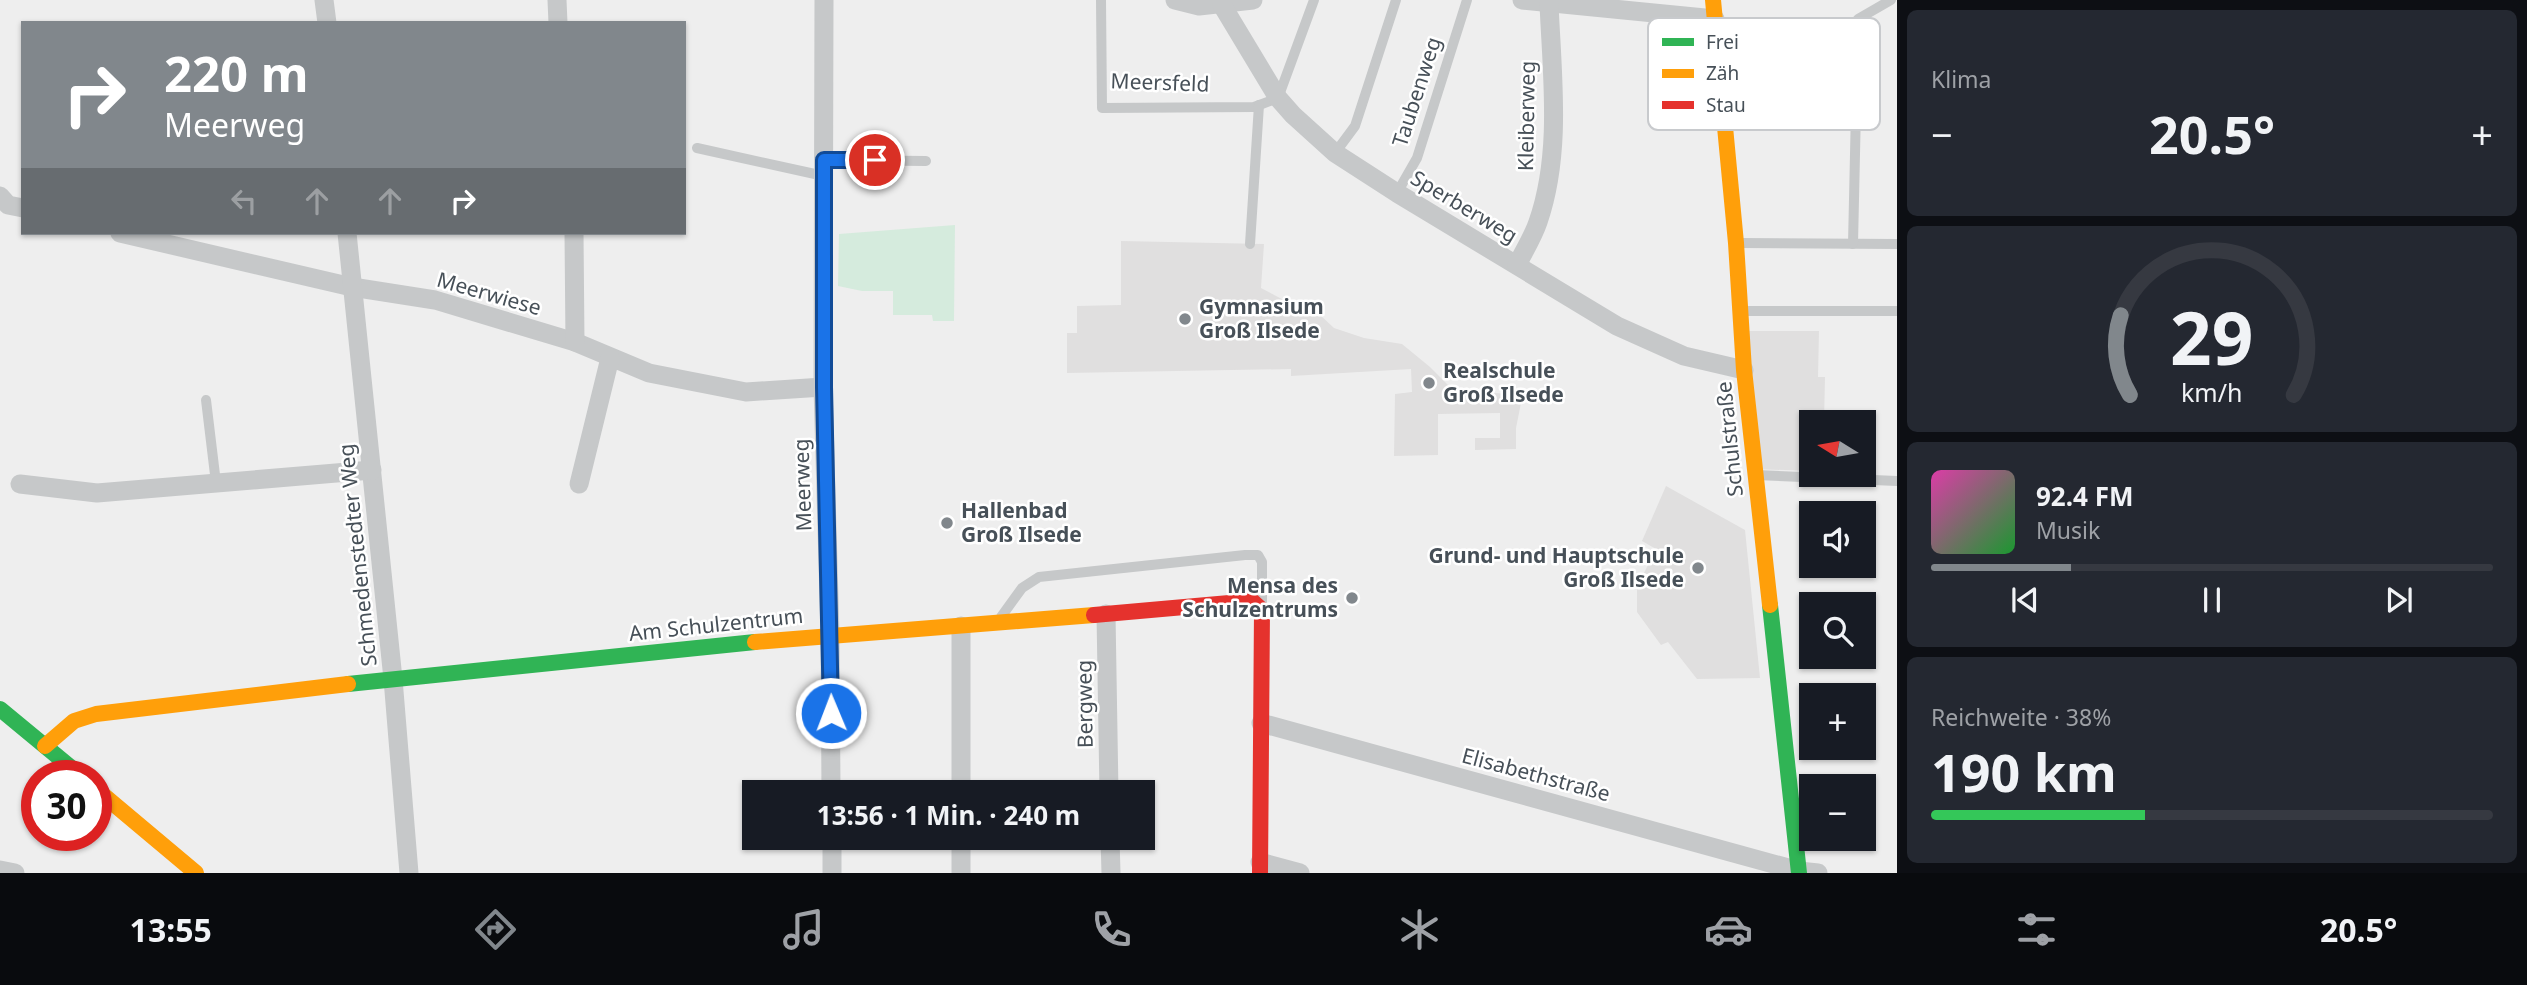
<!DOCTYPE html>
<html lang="de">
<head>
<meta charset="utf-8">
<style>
	:root { --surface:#171b24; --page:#242831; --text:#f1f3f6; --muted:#9ea1a6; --line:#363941; --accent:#81878c }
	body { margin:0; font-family:"Noto Sans",sans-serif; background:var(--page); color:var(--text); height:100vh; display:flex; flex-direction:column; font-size:26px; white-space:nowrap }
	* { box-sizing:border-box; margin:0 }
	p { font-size:23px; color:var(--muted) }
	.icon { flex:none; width:38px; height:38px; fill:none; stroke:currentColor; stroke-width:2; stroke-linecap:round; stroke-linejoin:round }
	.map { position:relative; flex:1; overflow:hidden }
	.drawer { display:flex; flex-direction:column; gap:10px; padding:10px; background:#0d0f14; width:630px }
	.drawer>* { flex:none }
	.guide { position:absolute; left:21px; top:21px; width:665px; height:214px; border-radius:0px; box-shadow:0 2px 5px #0004; background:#81878c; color:#fff; overflow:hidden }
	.needle { width:46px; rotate:281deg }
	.fabs { position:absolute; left:1799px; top:410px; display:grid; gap:14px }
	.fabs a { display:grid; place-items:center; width:77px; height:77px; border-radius:0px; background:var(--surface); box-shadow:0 2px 5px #0004; font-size:35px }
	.speed { position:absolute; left:21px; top:760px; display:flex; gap:14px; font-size:35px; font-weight:700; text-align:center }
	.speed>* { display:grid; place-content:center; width:91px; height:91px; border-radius:50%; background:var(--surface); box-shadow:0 2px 5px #0004; line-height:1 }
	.speed .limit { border:10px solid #d22; background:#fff; color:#111 }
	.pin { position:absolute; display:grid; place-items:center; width:60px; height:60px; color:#fff; margin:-30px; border:4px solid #fff; border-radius:50%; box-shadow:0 2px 7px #0007 }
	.me { position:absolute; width:77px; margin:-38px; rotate:359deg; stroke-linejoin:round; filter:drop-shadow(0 0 5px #0008) }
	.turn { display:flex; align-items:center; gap:24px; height:147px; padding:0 28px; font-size:32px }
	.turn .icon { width:91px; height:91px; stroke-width:2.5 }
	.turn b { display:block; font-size:49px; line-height:60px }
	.lanes { display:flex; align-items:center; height:66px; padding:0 28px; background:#0003; justify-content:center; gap:35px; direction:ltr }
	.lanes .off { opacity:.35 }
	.big { font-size:52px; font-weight:700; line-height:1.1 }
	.drawer .widget { flex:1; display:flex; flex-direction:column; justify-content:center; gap:10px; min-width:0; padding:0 24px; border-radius:10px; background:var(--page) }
	.drawer .dial { align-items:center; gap:0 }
	.dial svg { height:182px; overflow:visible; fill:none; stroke:var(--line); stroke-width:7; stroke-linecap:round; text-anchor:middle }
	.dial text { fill:var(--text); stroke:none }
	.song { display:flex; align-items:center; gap:21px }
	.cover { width:84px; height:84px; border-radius:10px; background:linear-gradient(135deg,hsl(320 70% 55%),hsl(130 70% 35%)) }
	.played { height:7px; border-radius:4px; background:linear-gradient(90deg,var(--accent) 25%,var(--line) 25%) }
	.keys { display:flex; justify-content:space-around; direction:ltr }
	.heat { display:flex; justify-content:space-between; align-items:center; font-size:38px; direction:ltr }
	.charge { height:10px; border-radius:5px; background:linear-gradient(90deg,#34c759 38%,var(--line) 0) }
	.trip { position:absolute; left:742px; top:780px; width:413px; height:70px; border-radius:0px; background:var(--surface); box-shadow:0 2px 5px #0004; font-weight:700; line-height:70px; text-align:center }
	.tabs { display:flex; height:112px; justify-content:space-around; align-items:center; background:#090b0e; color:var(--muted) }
	.tabs .icon { width:49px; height:49px }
	.tabs .active { color:var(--accent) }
	.tabs b { font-size:32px; color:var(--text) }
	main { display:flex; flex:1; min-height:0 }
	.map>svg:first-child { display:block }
	.education { fill:#e0dfdf }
	.green { fill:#d5ebdd }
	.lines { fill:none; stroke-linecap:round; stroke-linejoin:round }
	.lane { stroke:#c6c8c9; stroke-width:10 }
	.street { stroke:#c6c8c9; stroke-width:19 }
	.fast { stroke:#30b455; stroke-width:16 }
	.slow { stroke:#ff9f0a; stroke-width:16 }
	.jam { stroke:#e5322d; stroke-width:16 }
	.route-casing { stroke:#114b97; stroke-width:18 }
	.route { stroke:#1a73e8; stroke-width:12 }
	.poi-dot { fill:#81878c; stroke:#fff; stroke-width:2.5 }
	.labels { text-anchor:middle; stroke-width:5; stroke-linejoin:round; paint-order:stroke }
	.street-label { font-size:21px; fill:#475058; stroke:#fff }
	.poi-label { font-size:21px; font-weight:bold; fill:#475058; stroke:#fff; text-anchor:start }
	.key { fill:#fff; stroke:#c8cacd; stroke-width:2 }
	.key-label { font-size:19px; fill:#475058 }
</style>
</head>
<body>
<main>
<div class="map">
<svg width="1897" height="873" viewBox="0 0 1897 873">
	<rect width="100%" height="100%" fill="#eee"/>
	<!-- education -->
	<g class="education">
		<polygon points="1121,241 1264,244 1261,288 1293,305 1319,314 1334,328 1364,338 1402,344 1430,367 1453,390 1509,394 1521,403 1516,428 1516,449 1475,450 1475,438 1500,438 1500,413 1438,414 1438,455 1394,456 1395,394 1412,392 1411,369 1291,376 1291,369 1067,373 1067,333 1077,333 1077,306 1121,305"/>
		<polygon points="1742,331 1819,331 1818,377 1825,377 1824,422 1811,422 1811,471 1755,469"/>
		<polygon points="1666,486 1745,530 1760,678 1697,679 1668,642 1661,645 1637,612 1637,587 1656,549 1642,541"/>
	</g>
	<!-- green -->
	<polygon class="green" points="955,225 954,321 933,321 932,315 893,315 893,291 862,291 838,286 839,234"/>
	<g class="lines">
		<!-- lane -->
		<g class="lane">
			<polyline points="1101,0 1102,108 1254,107 1278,98 1314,0"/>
			<polyline points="697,148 824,176"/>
			<polyline points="1335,153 1355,126 1396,0"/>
			<polyline points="824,160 926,161"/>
			<polyline points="1397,193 1417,158 1467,0"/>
			<polyline points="1740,243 1897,244"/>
			<polyline points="1250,244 1259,105"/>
			<polyline points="1853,244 1858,19 1891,0"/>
			<polyline points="1744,311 1897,311"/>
			<polyline points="206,400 216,483"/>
			<polyline points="1756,475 1897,481"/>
			<polyline points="1001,617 1022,588 1039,577 1245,555 1258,555 1262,562 1262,602"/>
		</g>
		<!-- street -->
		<g class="street">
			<polyline points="324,0 327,23"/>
			<polyline points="557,0 558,23"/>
			<polyline points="824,0 823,387 830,634 831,793"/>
			<polyline points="1175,0 1199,6 1253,0"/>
			<polyline points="1522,0 1715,19"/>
			<polyline points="1222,5 1278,98 1293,115 1335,153 1397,193 1617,326 1684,356 1744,370"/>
			<polyline points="0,196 8,205 23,208"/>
			<polyline points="120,233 352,287 435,300 575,342 649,373 746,392 823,387"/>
			<polyline points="347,233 393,679 409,873"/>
			<polyline points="574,233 575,342"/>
			<path d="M1517,265c7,-14 16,-28 21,-43 24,-69 14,-147 11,-218"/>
			<polyline points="20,484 97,493 372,470"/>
			<polyline points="579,484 610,358"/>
			<polyline points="1106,614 1109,793"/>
			<polyline points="1261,723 1799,871 1818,873"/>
			<polyline points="961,793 961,626"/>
			<polyline points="832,838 832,873"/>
			<polyline points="1110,838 1111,873"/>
			<polyline points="1260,862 1300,873"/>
			<polyline points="0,870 15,873"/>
			<polyline points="961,873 961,838"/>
		</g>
		<!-- fast -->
		<g class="fast">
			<polyline points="1770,605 1799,873"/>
			<polyline points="348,684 755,642"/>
			<polyline points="0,709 80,775"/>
		</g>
		<!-- slow -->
		<g class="slow">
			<polyline points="1713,0 1736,243 1744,370 1770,605"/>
			<polyline points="755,642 1094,615"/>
			<polyline points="45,746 74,721 96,714 348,684"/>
			<polyline points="96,789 196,873"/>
		</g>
		<!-- jam -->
		<polyline class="jam" points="1094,615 1252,601 1262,610 1260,873"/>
	</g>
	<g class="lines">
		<defs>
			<polyline id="route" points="831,713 824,387 824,160 875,160"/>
		</defs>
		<!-- route casing -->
		<use href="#route" class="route-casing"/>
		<!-- route -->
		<use href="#route" class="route"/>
	</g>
	<!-- markers -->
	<g class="poi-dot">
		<circle cx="1185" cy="319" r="7"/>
		<circle cx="1429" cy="383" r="7"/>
		<circle cx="947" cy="523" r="7"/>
		<circle cx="1698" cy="568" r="7"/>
		<circle cx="1352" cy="598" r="7"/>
	</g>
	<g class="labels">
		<!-- street labels -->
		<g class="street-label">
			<text transform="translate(1160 83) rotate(2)" y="7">Meersfeld</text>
			<text transform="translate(1417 92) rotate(-72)" y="7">Taubenweg</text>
			<text transform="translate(1527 116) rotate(-89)" y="7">Kleiberweg</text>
			<text transform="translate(1464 207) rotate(31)" y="7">Sperberweg</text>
			<text transform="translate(489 294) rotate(16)" y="7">Meerwiese</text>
			<text transform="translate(1730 439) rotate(-96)" y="7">Schulstraße</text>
			<text transform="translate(803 485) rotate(-92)" y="7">Meerweg</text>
			<text transform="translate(358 555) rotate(-96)" y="7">Schmedenstedter Weg</text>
			<text transform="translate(716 625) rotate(-6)" y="7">Am Schulzentrum</text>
			<text transform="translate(1085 704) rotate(-91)" y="7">Bergweg</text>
			<text transform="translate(1536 775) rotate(15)" y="7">Elisabethstraße</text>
		</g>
		<!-- poi labels -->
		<g class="poi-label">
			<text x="1199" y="314">Gymnasium<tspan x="1199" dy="24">Groß Ilsede</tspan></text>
			<text x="1443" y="378">Realschule<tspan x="1443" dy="24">Groß Ilsede</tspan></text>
			<text x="961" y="518">Hallenbad<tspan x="961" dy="24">Groß Ilsede</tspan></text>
			<text x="1684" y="563" text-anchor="end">Grund- und Hauptschule<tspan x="1684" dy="24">Groß Ilsede</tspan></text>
			<text x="1338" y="593" text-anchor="end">Mensa des<tspan x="1338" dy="24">Schulzentrums</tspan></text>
		</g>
	</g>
	<!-- legend -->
	<rect x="1648" y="18" width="232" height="112" rx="10" class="key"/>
	<rect x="1662" y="38" width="32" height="8" fill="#30b455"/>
	<rect x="1662" y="69" width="32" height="9" fill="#ff9f0a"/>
	<rect x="1662" y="101" width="32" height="8" fill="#e5322d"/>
	<g class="key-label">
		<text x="1706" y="49">Frei</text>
		<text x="1706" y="80">Zäh</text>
		<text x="1706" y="112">Stau</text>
	</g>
</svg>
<div class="fabs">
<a><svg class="needle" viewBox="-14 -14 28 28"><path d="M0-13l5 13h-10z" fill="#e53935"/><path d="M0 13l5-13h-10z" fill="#9ea1a6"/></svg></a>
<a><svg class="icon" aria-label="sound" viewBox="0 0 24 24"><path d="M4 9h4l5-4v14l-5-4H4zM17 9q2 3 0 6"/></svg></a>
<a><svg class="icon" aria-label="search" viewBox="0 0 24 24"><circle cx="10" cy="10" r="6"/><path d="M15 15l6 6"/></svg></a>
<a>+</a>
<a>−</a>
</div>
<div class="speed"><div class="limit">30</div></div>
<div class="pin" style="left:875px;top:160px;background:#d93025"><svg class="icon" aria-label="arrive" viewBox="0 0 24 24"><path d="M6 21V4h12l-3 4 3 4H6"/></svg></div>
<svg class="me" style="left:831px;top:713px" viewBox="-20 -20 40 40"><circle r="17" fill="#1a73e8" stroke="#fff" stroke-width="3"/><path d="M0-11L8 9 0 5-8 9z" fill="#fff"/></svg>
<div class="trip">13:56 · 1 Min. · 240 m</div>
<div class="guide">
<div class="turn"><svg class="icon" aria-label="right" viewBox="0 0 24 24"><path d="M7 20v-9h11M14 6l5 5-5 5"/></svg><div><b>220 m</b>Meerweg</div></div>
<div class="lanes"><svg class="icon off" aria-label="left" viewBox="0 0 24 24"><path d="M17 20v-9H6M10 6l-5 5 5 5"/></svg><svg class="icon off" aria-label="ahead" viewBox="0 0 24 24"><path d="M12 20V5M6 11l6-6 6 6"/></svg><svg class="icon off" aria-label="ahead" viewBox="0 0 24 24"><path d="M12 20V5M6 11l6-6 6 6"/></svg><svg class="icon" aria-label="right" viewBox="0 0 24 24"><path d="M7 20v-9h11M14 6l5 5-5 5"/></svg></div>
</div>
</div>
<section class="drawer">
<div class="widget"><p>Klima</p>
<div class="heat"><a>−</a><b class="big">20.5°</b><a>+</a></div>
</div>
<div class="widget dial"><svg viewBox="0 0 100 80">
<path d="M14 69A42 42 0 1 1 86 69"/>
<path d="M14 69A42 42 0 0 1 10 34" stroke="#81878c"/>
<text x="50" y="56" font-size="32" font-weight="700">29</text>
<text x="50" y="72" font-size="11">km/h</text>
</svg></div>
<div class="widget">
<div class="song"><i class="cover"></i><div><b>92.4 FM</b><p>Musik</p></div></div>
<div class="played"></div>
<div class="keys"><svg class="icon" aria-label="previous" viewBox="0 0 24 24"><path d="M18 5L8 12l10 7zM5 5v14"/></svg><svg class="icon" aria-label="pause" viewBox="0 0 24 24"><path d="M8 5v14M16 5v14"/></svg><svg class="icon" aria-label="next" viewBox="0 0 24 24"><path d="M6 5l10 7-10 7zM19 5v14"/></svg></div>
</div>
<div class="widget"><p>Reichweite · 38%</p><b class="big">190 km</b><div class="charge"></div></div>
</section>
</main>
<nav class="tabs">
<b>13:55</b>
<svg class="icon active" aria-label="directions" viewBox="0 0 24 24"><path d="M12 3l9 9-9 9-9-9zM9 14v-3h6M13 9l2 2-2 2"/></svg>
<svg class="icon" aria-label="music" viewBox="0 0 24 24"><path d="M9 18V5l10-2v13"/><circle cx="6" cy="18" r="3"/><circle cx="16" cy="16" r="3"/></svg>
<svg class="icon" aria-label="phone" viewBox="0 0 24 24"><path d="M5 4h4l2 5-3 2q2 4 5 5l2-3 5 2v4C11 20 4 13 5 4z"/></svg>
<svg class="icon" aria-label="climate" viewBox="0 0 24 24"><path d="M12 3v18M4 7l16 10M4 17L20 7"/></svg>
<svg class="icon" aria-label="car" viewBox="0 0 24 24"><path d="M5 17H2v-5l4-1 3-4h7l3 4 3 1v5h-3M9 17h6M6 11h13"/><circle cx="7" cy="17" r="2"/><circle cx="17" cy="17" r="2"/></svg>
<svg class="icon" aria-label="filters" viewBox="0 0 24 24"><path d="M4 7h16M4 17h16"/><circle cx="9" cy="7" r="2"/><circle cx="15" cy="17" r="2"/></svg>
<b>20.5°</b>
</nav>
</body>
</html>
